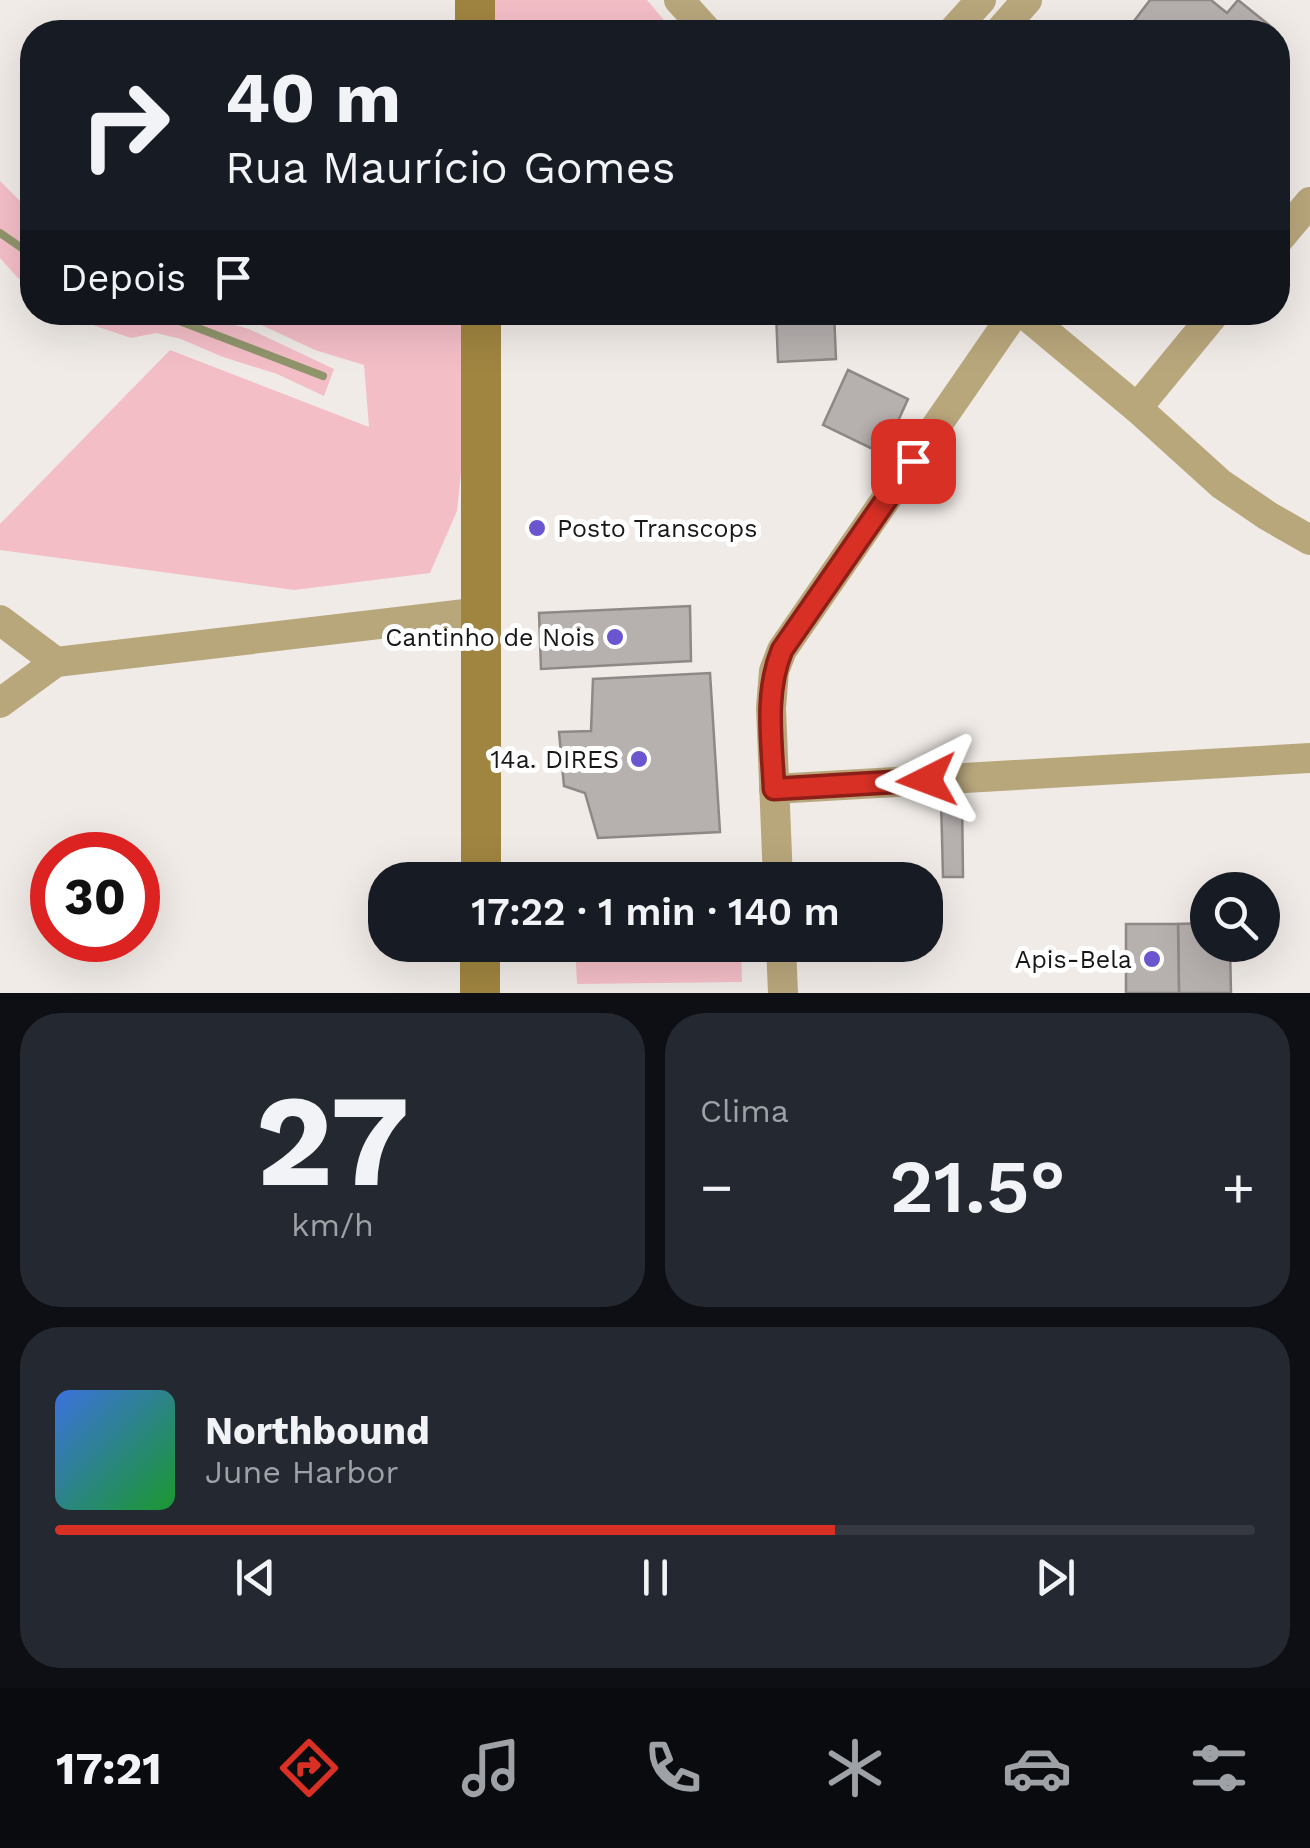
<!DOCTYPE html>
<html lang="pt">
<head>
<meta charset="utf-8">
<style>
	:root { --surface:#171b24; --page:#242831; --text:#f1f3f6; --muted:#9ea1a6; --line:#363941; --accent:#d93025 }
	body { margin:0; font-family:"Work Sans",sans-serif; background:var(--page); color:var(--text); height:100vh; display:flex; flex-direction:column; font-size:38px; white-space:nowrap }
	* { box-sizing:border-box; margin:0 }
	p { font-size:32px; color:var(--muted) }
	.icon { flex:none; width:55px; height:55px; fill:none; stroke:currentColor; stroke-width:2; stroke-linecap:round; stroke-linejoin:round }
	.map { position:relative; height:993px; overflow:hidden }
	.drawer { display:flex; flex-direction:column; gap:20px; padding:20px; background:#0d0f14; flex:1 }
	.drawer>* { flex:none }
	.banner { position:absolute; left:20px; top:20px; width:1270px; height:305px; border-radius:40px; box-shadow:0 10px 40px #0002; background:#171b24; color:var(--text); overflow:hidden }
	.tools { position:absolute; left:1190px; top:872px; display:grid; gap:20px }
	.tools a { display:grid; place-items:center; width:90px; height:90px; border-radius:50%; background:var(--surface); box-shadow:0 10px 40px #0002; font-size:50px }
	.speed { position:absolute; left:30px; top:832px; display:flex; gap:20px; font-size:50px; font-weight:700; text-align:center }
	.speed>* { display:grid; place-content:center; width:130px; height:130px; border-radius:50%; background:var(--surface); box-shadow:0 10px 40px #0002; line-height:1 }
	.speed .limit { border:15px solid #d22; background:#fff; color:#111 }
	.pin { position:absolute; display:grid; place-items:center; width:85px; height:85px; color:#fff; margin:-42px; border-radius:20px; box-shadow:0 5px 15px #0006 }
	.me { position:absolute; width:110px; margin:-55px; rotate:267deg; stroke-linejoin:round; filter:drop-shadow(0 0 8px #0008) }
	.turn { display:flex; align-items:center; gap:35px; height:210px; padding:0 40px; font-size:45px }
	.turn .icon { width:130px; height:130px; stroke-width:2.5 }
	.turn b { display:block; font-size:70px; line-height:85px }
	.then { display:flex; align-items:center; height:95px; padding:0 40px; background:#0003; gap:20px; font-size:38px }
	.big { font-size:75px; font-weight:600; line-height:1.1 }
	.drawer .widget { flex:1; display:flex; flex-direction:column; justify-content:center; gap:15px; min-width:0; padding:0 35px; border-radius:40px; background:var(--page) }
	.drawer .dial { align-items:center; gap:0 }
	.dial b { font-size:130px; line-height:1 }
	.song { display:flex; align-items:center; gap:30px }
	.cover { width:120px; height:120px; border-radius:15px; background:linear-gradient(135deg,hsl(220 70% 55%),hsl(130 70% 35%)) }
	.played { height:10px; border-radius:5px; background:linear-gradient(90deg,var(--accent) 65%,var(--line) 65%) }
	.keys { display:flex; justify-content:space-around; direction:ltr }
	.heat { display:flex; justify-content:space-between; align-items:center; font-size:55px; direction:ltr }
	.drawer .tiles { flex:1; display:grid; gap:20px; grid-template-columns:1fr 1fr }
	.widget:last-child { grid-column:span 2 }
	.trip { position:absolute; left:368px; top:862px; width:575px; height:100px; border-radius:40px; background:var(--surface); box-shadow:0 10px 40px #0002; font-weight:600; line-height:100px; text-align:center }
	.tabs { display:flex; height:160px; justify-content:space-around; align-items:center; background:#090b0e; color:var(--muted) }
	.tabs .icon { width:70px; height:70px }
	.tabs .on { color:var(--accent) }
	.tabs b { font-size:45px; color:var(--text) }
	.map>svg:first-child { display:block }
	.green { fill:#f4bec7 }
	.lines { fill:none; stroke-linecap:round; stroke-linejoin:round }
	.stream { stroke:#90956c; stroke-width:8 }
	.building { fill:#b6b0af; stroke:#8e8887; stroke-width:2.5 }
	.minor { stroke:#b9a77c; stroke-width:30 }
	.secondary { stroke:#a08541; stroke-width:40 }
	.route-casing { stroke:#8d1f18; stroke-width:25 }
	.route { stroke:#d93025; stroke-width:18 }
	.poi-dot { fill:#6b56d0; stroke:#fff; stroke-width:4 }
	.labels { text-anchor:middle; stroke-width:10; stroke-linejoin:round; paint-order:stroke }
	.poi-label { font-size:25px; fill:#1a1817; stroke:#fff; text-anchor:end }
</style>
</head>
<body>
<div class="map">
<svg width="1310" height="993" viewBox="0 0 1310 993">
	<rect width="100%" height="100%" fill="#f0ebe7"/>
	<!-- green -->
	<g class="green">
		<polygon points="492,0 647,0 674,32 494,32"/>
		<polygon points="0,181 32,213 32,287 17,277 0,258"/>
		<polygon points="74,313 192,313 249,329 334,369 324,396 277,374 223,357 181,339 156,333 131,338 93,325"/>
		<polygon points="244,313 462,313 463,453 457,511 430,573 294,590 0,550 0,524 170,350 369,427 364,365 315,350 251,320"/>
		<polygon points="738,870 738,880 571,880 571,875"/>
		<polygon points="575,945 741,945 742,982 577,984"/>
	</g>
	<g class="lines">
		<!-- stream -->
		<g class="stream">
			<polyline points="0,233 32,255"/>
			<polyline points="156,312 323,376"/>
		</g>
	</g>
	<!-- building -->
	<g class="building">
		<polygon points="1150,0 1211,0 1227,13 1238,0 1274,29 1271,32 1141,32 1131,25"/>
		<polygon points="776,312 834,312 836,359 778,362"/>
		<polygon points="848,370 908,399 883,454 823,425"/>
		<polygon points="690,606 691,661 541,669 539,613"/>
		<polygon points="710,673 720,832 598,838 585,793 564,786 559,732 591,731 593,679"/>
		<polygon points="962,797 963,877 943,877 941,799"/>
		<polygon points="1208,923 1208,945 1230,945 1231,993 1179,993 1178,924"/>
		<polygon points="1126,924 1178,924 1179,993 1126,993"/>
	</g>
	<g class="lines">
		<!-- minor -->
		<g class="minor">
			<polyline points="679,0 708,32"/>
			<polyline points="952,32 981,0"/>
			<polyline points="999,32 1027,0"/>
			<polyline points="1278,240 1310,202"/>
			<polyline points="1022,312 1137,408 1221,484 1268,516 1310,540"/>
			<polyline points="1137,408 1216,312"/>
			<polyline points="0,620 56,662 482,612"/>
			<polyline points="0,703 56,662"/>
			<polyline points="774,789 1310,758"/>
			<polyline points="778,880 771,708 774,671 782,650 1015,312"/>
			<polyline points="781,945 783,993"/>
		</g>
		<!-- secondary -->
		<g class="secondary">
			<polyline points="475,0 475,32"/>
			<polyline points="481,880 481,312"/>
			<polyline points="480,993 480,945"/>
		</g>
	</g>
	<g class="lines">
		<defs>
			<path id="route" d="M913,461l-131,189c-18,44 -10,92 -8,139l153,-9"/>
		</defs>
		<!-- route casing -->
		<use href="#route" class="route-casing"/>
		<!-- route -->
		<use href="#route" class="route"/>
	</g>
	<!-- markers -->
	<g class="poi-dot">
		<circle cx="537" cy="528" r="10"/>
		<circle cx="615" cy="637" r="10"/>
		<circle cx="639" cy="759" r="10"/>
		<circle cx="1152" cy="959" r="10"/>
	</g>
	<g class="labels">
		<!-- poi labels -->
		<g class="poi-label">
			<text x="557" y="537" text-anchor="start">Posto Transcops</text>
			<text x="595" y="646">Cantinho de Nois</text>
			<text x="619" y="768">14a. DIRES</text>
			<text x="1132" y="968">Apis-Bela</text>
		</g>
	</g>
</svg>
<div class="tools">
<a><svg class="icon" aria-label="search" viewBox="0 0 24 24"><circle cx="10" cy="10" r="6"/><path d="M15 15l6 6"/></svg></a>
</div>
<div class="speed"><div class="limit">30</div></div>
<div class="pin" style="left:913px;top:461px;background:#d93025"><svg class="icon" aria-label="arrive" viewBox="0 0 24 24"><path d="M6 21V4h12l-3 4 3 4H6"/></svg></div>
<svg class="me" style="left:927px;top:780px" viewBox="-20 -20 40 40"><path d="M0-17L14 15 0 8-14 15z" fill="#d93025" stroke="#fff" stroke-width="4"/></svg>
<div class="trip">17:22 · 1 min · 140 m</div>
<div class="banner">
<div class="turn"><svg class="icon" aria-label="right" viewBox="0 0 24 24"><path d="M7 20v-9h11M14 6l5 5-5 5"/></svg><div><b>40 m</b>Rua Maurício Gomes</div></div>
<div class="then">Depois<svg class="icon" aria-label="arrive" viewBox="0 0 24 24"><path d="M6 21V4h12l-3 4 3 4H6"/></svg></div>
</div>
</div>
<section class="drawer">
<div class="tiles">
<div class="widget dial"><b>27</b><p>km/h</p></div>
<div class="widget"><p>Clima</p>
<div class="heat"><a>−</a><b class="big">21.5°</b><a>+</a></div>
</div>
<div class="widget">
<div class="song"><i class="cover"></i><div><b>Northbound</b><p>June Harbor</p></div></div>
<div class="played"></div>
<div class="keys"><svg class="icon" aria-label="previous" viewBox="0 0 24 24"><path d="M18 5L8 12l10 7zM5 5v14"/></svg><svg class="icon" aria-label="pause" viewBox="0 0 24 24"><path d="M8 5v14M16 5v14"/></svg><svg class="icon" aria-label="next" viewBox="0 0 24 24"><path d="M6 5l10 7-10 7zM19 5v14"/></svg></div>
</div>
</div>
</section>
<nav class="tabs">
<b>17:21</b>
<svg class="icon on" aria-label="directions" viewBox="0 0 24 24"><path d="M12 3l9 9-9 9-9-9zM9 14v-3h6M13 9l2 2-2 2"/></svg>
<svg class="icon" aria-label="music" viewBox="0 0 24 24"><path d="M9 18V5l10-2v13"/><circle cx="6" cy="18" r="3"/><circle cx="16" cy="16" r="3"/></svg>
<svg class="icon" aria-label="phone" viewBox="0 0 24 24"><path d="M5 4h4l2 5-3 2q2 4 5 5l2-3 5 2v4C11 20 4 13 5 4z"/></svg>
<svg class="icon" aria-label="climate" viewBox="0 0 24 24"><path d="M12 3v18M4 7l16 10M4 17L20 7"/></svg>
<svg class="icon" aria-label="car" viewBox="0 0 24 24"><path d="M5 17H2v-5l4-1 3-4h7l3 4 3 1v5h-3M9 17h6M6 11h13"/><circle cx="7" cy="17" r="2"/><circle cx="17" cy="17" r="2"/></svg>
<svg class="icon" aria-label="filters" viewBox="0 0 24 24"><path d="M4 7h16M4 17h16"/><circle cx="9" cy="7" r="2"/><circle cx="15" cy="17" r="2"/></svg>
</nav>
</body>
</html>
